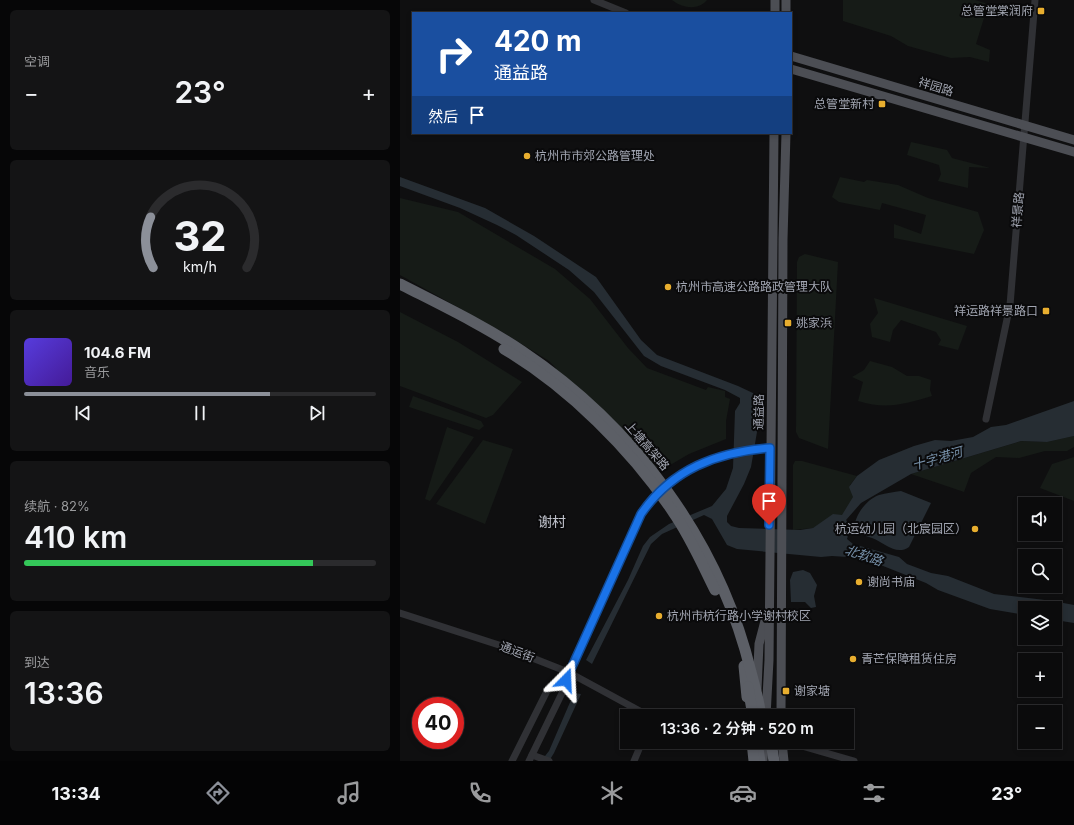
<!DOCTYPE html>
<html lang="zh">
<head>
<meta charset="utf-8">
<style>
	:root { --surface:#0b0b0c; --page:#141415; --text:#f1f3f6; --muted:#9a9b9d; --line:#2b2b2d; --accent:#8c9099 }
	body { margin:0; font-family:Inter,"Noto Sans SC",sans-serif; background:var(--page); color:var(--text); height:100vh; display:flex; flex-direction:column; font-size:15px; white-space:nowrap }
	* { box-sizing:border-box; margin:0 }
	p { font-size:13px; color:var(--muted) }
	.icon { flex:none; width:22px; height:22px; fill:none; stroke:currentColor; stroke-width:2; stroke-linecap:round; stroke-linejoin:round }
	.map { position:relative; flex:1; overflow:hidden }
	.side { display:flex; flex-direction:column; gap:10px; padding:10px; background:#060607; width:400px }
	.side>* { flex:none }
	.top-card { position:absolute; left:12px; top:12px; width:380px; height:122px; border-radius:0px; box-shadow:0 2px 6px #0003,0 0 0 1px var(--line); background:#1a4fa0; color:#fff; overflow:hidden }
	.buttons { position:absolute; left:618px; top:497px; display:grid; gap:8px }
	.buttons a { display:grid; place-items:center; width:44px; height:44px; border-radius:0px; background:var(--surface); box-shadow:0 2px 6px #0003,0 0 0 1px var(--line); font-size:20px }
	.speed { position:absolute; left:12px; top:697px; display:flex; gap:8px; font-size:20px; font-weight:700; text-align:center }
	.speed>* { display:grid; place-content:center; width:52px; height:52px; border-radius:50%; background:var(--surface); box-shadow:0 2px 6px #0003,0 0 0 1px var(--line); line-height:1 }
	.speed .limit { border:6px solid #d22; background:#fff; color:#111 }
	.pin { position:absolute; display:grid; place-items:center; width:34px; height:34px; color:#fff; margin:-41px -17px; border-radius:50% 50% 50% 0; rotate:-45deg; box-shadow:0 0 4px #0007 }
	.pin .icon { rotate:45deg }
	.me { position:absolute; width:44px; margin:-22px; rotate:21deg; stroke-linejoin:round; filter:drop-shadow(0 0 3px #0008) }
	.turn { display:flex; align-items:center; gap:14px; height:84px; padding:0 16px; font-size:18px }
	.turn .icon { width:52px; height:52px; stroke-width:2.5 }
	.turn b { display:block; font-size:28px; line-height:34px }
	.then { display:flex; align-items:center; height:38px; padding:0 16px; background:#0003; gap:8px; font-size:15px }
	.big { font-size:30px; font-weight:600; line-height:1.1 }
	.side .tile { flex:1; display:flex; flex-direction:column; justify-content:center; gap:6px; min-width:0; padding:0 14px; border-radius:6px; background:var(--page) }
	.side .dial { align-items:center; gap:0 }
	.dial svg { height:104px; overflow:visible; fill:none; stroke:var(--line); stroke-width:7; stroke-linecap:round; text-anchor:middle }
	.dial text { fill:var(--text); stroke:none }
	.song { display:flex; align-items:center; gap:12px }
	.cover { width:48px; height:48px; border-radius:6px; background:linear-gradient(135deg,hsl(250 70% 55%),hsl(260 70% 35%)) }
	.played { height:4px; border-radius:2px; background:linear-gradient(90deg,var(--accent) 70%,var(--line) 70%) }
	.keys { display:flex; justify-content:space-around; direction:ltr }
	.heat { display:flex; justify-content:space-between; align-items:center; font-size:22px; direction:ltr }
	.charge { height:6px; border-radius:3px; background:linear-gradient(90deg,#34c759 82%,var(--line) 0) }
	.trip { position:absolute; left:220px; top:709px; width:234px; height:40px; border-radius:0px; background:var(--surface); box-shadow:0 2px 6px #0003,0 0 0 1px var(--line); font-weight:600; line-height:40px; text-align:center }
	.dock { display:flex; height:64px; justify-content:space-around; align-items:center; background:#040405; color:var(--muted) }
	.dock .icon { width:28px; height:28px }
	.dock .on { color:var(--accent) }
	.dock b { font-size:18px; color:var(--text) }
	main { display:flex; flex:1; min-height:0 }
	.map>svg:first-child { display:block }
	.green { fill:#161b17 }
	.water { fill:#262d33 }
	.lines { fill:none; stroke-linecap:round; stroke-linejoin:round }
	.minor { stroke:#303135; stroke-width:7 }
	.major { stroke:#4c4e54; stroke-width:9 }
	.highway { stroke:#5c5f66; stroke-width:11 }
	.highway-bridge { stroke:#5c5f66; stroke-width:11 }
	.route-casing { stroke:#114b97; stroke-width:10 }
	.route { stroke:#1a73e8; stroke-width:7 }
	.poi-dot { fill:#e8ae2f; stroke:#0a0a0b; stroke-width:1.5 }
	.labels { text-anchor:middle; stroke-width:4; stroke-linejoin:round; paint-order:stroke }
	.poi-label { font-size:12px; fill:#a1a5b1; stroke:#0a0a0b; text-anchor:start }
	.street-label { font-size:12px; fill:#a1a5b1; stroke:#0a0a0b }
	.water-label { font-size:13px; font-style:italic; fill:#7892ab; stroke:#0a0a0b }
	.quarter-label { font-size:14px; fill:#c1c4cd; stroke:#0a0a0b }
</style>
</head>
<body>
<main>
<section class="side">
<div class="tile"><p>空调</p>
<div class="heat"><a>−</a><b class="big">23°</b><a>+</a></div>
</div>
<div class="tile dial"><svg viewBox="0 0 100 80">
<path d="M14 69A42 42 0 1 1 86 69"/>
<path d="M14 69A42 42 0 0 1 12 30" stroke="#8c9099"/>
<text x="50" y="56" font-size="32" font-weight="700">32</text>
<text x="50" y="72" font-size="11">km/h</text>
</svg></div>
<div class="tile">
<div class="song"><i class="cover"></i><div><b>104.6 FM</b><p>音乐</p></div></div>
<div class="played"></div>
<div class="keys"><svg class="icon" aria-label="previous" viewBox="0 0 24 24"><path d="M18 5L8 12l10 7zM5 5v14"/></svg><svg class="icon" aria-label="pause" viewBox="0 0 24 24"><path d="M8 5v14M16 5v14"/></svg><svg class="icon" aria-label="next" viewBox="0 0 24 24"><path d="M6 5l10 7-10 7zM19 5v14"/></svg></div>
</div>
<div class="tile"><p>续航 · 82%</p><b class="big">410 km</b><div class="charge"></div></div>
<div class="tile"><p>到达</p><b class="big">13:36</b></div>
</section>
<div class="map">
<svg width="674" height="761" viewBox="0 0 674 761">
	<rect width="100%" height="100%" fill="#0f0f10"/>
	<!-- green -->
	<g class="green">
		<path d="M272,0h35c-9,11 -25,8 -35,0z"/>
		<polygon points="443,0 575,0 585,3 587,8 576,44 590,50 589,62 570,57 551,58 508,46 491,36 443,21"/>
		<polygon points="511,142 547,150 552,158 590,168 569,167 568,188 538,181 541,174 539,165 507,155"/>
		<polygon points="440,177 464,182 467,180 498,185 528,198 578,212 584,230 574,254 494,238 494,224 521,234 526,215 482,203 480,210 439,202 432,197"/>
		<polygon points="0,198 58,212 155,269 190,299 228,348 247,368 306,390 308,387 325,391 325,397 330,399 326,421 326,439 289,454 260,471 202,410 155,371 156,368 149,361 104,333 0,275"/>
		<polygon points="405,254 438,262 428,449 399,438 396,432 397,262 399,257"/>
		<polygon points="474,298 567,326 558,350 538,345 541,340 536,332 501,320 493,330 490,342 472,337 470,324 478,313"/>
		<polygon points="0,312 58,342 122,382 93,415 86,418 0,386"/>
		<path d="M470,361l22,6 15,9h12l12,4 -1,10 2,6c-28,8 -45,14 -74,5l5,-19 -11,-5 12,-7z"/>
		<polygon points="13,396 81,421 84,426 79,430 9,407"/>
		<polygon points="47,427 74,437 30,501 25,499"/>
		<polygon points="674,436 674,447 667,451 645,451 619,458 596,457 571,473 564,492 511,474 621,441 647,442"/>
		<polygon points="83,440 113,449 85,524 36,504"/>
		<polygon points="674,457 674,501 640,488 652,464"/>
		<polygon points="395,461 402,461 457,476 450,485 455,495 443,516 413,528 393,530 393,465"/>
	</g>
	<!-- water -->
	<g class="water">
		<polygon points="0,177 85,208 134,236 196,277 241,340 257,355 338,386 355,394 359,400 357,432 351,467 344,484 327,516 327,522 331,526 339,528 400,530 413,528 433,514 442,515 453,497 449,487 457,476 479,460 514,446 535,440 551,441 573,437 591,427 606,425 674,401 674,436 647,442 621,441 511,474 461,503 446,520 451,526 447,539 453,544 499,557 507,564 531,573 548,576 594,594 653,601 674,605 674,623 655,620 655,608 625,608 625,615 590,609 538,590 526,583 463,558 432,556 421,557 337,549 327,545 312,519 304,515 262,534 251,544 192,664 186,660 228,580 243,546 250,537 269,524 312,506 326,489 333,468 335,411 340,403 340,398 325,390 261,366 244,356 194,292 169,270 116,235 97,225 60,208 0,186"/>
		<path d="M501,491l30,12 -22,44c-13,9 -24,-4 -37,-9 -6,-2 -12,-4 -18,-6 -1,-14 11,-32 25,-37 7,-2 15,-3 22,-4z"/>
		<polygon points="403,570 410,573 417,585 414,596 416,607 411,608 405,602 391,602 390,580 393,572"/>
		<polygon points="174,693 181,694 154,753 149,761 141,761 149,751"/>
	</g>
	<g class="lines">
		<!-- minor -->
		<g class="minor">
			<polyline points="194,0 226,13"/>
			<polyline points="586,419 610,305 635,0"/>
			<polyline points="0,613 102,646 168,672 249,716"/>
			<path d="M303,742c17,4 30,4 47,0"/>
			<polyline points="388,742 454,761"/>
			<polyline points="132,755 149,761"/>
			<polyline points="112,761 149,687 168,672"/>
			<polyline points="129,761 164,689 168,672 210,583 241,514 253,497 292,467 319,457 355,449 371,448"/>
			<polyline points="234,761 242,742"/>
		</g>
		<!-- major -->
		<g class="major">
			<polyline points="375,13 375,0"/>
			<polyline points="386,13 386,0"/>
			<polyline points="391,56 674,140"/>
			<polyline points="391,69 674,152"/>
			<polyline points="357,689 359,644 365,621"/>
			<polyline points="366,716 369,660 374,133"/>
			<polyline points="381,716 383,239 386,133"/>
			<polyline points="382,742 384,761"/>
			<polyline points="363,761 364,742"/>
		</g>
		<!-- highway -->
		<g class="highway">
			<polyline points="344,666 347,697"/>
			<polyline points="357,742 360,761"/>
			<polyline points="371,742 374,761"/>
		</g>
		<!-- highway-bridge -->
		<g class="highway-bridge">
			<path d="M0,284c41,21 83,41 122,67 112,75 197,189 229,321 4,15 8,29 10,44"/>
			<path d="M104,349c64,38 128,101 169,163 17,24 29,52 42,78"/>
			<polyline points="348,687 353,716"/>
			<polyline points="352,742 354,761"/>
		</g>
	</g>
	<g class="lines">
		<defs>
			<path id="route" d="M166,680l75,-166c31,-45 76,-62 129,-66l-1,77"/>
		</defs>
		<!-- route casing -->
		<use href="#route" class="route-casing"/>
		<!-- route -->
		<use href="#route" class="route"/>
	</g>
	<!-- markers -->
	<g class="poi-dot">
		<rect x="637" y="7" width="8" height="8" rx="2"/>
		<rect x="478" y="100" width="8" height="8" rx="2"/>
		<circle cx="127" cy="156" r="4"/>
		<circle cx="268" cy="287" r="4"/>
		<rect x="642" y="307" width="8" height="8" rx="2"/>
		<rect x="384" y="319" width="8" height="8" rx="2"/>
		<circle cx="575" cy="529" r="4"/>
		<circle cx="459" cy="582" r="4"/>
		<circle cx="259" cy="616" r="4"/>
		<circle cx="453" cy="659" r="4"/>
		<rect x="382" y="687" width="8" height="8" rx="2"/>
	</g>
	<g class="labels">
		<!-- poi labels -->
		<g class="poi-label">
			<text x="633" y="15" text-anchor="end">总管堂棠润府</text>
			<text x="474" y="108" text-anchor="end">总管堂新村</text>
			<text x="135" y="160">杭州市市郊公路管理处</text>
			<text x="276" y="291">杭州市高速公路路政管理大队</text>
			<text x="638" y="315" text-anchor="end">祥运路祥景路口</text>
			<text x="396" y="327">姚家浜</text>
			<text x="567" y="533" text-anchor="end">杭运幼儿园（北宸园区）</text>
			<text x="467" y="586">谢尚书庙</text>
			<text x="267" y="620">杭州市杭行路小学谢村校区</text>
			<text x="461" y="663">青芒保障租赁住房</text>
			<text x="394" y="695">谢家塘</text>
		</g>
		<!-- street labels -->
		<g class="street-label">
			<text transform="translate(536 87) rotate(17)" y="4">祥园路</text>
			<text transform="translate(618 210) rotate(-85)" y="4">祥景路</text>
			<text transform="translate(359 412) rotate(-89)" y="4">通益路</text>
			<text transform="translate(247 446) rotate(49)" y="4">上塘高架路</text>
			<text transform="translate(117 652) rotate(21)" y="4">通运街</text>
		</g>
		<!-- water labels -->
		<g class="water-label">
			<text transform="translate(537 458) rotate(-16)" y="5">十字港河</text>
			<text transform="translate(464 555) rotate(19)" y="5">北软路</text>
		</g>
		<!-- quarter labels -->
		<g class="quarter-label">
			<text x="152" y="527">谢村</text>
		</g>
	</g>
</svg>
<div class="buttons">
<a><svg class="icon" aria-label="sound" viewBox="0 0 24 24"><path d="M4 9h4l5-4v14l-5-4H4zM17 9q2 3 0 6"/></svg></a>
<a><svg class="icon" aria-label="search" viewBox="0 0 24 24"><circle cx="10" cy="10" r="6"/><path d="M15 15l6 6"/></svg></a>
<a><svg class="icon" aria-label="layers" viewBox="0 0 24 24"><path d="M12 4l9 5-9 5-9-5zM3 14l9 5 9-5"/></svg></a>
<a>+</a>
<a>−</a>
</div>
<div class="speed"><div class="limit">40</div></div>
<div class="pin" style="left:369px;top:525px;background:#d93025"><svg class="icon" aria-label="arrive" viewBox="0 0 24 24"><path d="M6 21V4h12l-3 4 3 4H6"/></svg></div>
<svg class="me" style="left:166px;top:680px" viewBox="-20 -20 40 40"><path d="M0-17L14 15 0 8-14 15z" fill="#1a73e8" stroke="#fff" stroke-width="4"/></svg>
<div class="trip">13:36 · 2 分钟 · 520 m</div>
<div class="top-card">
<div class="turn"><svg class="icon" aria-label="right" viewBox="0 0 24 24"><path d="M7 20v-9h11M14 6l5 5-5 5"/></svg><div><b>420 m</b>通益路</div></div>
<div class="then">然后<svg class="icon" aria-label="arrive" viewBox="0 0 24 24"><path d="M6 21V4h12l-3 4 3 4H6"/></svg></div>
</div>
</div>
</main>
<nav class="dock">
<b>13:34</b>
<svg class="icon on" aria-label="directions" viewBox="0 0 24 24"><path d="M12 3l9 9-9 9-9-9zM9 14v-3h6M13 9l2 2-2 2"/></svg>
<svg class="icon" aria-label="music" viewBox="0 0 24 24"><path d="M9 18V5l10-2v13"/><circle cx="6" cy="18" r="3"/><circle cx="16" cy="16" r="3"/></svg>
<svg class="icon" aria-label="phone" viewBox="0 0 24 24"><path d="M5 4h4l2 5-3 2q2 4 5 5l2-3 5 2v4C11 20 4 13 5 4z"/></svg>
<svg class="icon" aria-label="climate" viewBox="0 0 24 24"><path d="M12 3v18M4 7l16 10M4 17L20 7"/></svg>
<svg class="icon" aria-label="car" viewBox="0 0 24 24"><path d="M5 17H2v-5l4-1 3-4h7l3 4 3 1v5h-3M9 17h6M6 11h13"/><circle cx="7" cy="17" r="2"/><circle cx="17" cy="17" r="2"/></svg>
<svg class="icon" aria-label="filters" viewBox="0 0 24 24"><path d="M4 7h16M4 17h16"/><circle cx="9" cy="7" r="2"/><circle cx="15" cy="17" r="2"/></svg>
<b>23°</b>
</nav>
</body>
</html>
